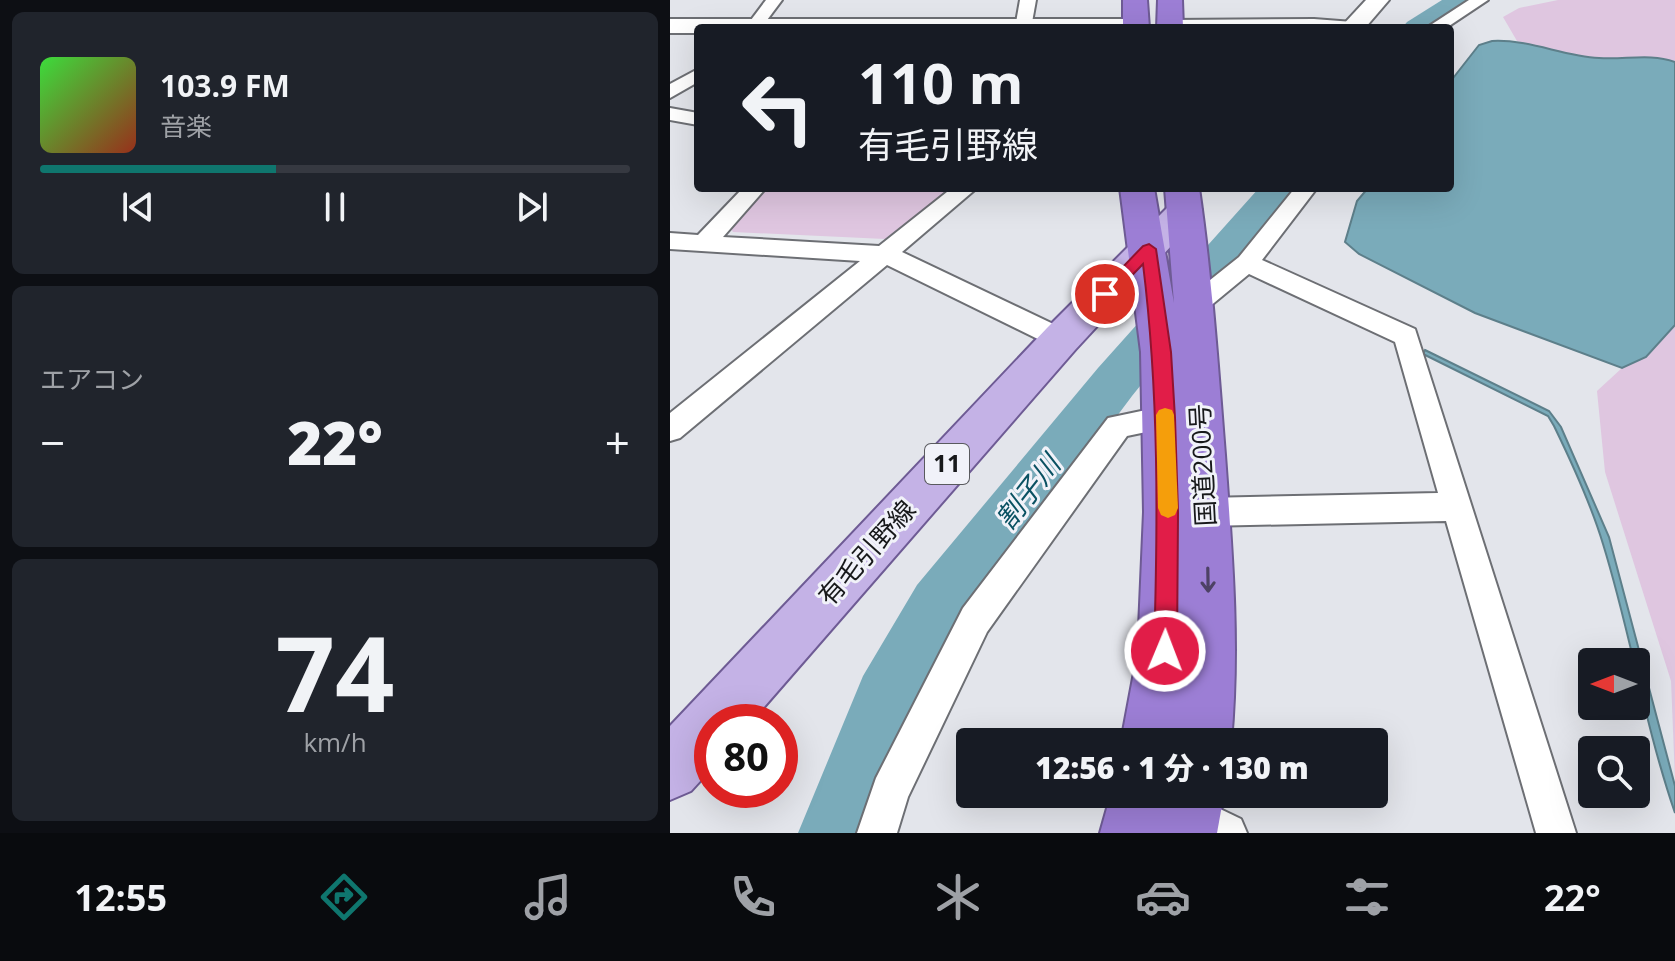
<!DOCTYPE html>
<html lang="ja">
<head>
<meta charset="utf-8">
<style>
	:root { --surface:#171b24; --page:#20242c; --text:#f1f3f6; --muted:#9ea1a6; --line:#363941; --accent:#0f766e }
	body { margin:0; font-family:"Open Sans","Noto Sans JP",sans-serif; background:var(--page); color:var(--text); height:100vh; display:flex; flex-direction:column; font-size:30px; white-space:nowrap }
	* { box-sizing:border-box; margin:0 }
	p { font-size:26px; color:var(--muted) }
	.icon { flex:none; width:44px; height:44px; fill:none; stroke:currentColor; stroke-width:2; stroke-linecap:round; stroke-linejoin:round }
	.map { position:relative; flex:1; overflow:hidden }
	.drawer { display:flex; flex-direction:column; gap:12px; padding:12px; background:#0d0f14; width:670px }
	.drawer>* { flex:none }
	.top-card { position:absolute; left:24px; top:24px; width:760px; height:168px; border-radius:8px; box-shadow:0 8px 32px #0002; background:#171b24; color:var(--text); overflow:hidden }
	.needle { width:52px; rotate:270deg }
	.controls { position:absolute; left:908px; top:648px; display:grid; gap:16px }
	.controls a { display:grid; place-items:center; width:72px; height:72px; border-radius:8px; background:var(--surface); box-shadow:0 8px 32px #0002; font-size:40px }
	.speed { position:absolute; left:24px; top:704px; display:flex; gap:16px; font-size:40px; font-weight:700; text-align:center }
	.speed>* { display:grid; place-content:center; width:104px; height:104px; border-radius:50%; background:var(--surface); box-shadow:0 8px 32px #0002; line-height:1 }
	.speed .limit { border:12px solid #d22; background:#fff; color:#111 }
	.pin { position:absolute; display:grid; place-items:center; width:68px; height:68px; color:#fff; margin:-34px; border:4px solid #fff; border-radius:50%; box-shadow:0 2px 8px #0007 }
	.me { position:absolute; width:88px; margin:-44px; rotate:1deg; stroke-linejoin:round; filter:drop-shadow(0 0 6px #0008) }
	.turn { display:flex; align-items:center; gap:28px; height:168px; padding:0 32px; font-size:36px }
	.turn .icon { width:104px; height:104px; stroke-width:2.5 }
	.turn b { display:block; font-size:56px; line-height:68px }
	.big { font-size:60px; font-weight:800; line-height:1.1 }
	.drawer .widget { flex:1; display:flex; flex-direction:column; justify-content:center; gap:12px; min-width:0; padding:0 28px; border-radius:12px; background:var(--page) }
	.drawer .dial { align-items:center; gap:0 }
	.dial b { font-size:104px; line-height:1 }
	.song { display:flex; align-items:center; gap:24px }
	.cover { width:96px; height:96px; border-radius:12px; background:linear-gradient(135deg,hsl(120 70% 55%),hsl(10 70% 35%)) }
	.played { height:8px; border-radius:4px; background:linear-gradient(90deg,var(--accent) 40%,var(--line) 40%) }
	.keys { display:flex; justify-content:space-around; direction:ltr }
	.heat { display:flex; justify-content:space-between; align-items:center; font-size:44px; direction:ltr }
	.trip { position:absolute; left:286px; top:728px; width:432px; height:80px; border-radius:8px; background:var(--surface); box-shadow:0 8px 32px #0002; font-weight:800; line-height:80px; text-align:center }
	.dock { display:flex; height:128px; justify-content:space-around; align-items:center; background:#090b0e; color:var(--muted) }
	.dock .icon { width:56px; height:56px }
	.dock .current { color:var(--accent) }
	.dock b { font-size:36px; color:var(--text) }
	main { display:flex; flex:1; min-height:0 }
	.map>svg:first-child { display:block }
	.green { fill:#dfc6e0 }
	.water { fill:#7aabba; stroke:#5d7f8a; stroke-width:2 }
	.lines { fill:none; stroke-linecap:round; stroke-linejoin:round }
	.river { fill:#7aabba; fill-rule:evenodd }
	.street-casing { stroke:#6d6f74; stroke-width:4 }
	.secondary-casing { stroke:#6d6f74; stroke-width:4 }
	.primary-casing { stroke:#6e5b94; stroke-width:4 }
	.highway-casing { stroke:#6e5b94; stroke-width:4 }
	.street { fill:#fff; fill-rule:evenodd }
	.secondary { fill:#fff; fill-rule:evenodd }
	.primary { fill:#c4b2e6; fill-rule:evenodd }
	.highway { fill:#9c7ed5; fill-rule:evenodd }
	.oneway { stroke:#4d4165 }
	.route { fill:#e11d48; stroke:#92132f; stroke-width:2 }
	.slow { fill:#f59e0b }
	.labels { text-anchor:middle; stroke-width:6; stroke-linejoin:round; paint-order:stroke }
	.shield { fill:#f1f2f9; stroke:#595a5e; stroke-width:2 }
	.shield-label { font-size:24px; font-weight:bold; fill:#18191b }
	.street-label { font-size:26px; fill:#18191b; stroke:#f1f2f9 }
	.water-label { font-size:28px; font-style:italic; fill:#0a5162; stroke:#f1f2f9 }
</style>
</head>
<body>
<main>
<section class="drawer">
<div class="widget">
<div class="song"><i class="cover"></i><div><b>103.9 FM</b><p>音楽</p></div></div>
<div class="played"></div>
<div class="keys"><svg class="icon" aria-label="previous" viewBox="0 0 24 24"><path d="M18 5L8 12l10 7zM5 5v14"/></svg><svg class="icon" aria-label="pause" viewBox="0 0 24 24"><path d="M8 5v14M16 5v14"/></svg><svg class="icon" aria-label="next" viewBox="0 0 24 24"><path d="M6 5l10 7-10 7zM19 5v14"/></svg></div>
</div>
<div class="widget"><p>エアコン</p>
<div class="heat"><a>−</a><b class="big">22°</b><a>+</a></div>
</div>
<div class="widget dial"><b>74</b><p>km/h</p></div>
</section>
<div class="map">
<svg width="1005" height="833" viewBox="0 0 1005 833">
	<rect width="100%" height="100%" fill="#e3e5eb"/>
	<!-- green -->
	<g class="green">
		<path d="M888,0h117v62c-26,-8 -50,-2 -76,-4 -27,-1 -55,-10 -82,-17l-14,-24 16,-9z"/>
		<polygon points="95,188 283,188 215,239 63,232 59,226"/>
		<polygon points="1005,325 1005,779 1001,681 935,472 927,391 952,368 976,357"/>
	</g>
	<!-- water -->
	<g class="water">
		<path d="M822,41c37,-2 70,15 107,17 26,2 51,-5 76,4v263l-29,32 -24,11 -147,-55 -116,-59 -14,-12 12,-41 11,-13h82v-106l29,-37z"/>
		<path d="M755,350l124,61 12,16 48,110 66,249v27c-31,-90 -44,-179 -72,-269 -12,-40 -31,-81 -49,-118l-6,-10 -125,-62z"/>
	</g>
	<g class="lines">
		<!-- river -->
		<g class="river">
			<polygon points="772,0 806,0 802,6 767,28 732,28 737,22"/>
			<polygon points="589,188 629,188 462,396 289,627 243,715 200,833 128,833 193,676 247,585 428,368"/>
		</g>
		<defs>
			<g id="street">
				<polygon points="96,0 112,0 91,28 75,28"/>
				<polygon points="350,0 366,0 361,28 345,28"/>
				<polygon points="799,0 818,0 776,28 756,28"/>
				<polygon points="644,19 683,22 691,27 494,28 492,25 500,20"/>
				<polygon points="28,69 28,82 0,98 0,84"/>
				<polygon points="0,108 28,113 28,125 0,120"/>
				<polygon points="73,188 96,188 53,237 209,246 282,188 307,188 232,252 400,332 404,339 400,346 391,349 382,346 217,265 10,438 0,441 0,413 190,261 0,249 0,233 28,235"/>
				<polygon points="625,188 647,188 592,260 745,329 906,833 866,833 776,521 535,526 524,522 520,512 524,502 535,498 768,493 725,342 579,274 533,312 524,315 515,312 512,306 515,300 569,257"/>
				<polygon points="495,406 505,410 509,418 505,426 457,436 317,632 238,797 227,833 187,833 206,778 293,608 438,418"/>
				<polygon points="519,794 571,819 577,833 515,833 505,828 499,814 505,800"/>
			</g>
			<g id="secondary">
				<polygon points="696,0 719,0 695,28 670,28"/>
				<polygon points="0,19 466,19 474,21 478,26 28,28 28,33 0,33"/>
			</g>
			<polygon id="primary" points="515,199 527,202 532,210 527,218 405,350 81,722 42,722 42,768 21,791 0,800 0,726 377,328 503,202"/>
			<g id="highway">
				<polygon points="453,0 477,0 479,28 453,28"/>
				<polygon points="488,0 512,0 513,28 487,28"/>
				<path d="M450,188h34l20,115 -9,-115h34c13,89 19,178 26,267 7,96 15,191 6,287h-110l17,-91 6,-139 -3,-160z"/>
				<polygon points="441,794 554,794 547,833 430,833"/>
			</g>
		</defs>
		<!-- street casing -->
		<use href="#street" class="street-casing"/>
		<!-- secondary casing -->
		<use href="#secondary" class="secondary-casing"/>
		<!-- primary casing -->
		<use href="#primary" class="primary-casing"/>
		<!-- highway casing -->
		<use href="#highway" class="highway-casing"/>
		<!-- street -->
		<use href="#street" class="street"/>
		<!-- secondary -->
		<use href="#secondary" class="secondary"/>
		<!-- primary -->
		<use href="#primary" class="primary"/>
		<!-- highway -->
		<use href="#highway" class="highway"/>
	</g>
	<!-- one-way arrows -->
	<defs><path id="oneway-shaft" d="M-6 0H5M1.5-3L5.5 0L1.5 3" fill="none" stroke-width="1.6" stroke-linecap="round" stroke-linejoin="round" transform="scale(2)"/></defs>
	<use class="oneway" href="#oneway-shaft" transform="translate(538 580) rotate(89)"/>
	<!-- route -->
	<path class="route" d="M479,244l7,5 15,103 4,66 3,94 -1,139 -4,8 -8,3 -8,-3 -3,-8c4,-130 5,-257 -11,-387l-33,34h-11l-2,-4 46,-48z"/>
	<!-- slow -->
	<polygon class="slow" points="495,408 502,410 504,415 508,508 505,515 498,518 491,515 488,508 486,415 489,410"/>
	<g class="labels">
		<!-- shield labels -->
		<rect class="shield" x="255" y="444" width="44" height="40" rx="6"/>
		<g class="shield-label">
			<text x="277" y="472">11</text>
		</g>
		<!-- street labels -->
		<g class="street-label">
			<text transform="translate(533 465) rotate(-93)" y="9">国道200号</text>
			<text transform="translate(197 553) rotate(-48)" y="9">有毛引野線</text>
		</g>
		<!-- water labels -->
		<g class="water-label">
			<text transform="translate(358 492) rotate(-52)" y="10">割子川</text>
		</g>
	</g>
</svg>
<div class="controls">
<a><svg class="needle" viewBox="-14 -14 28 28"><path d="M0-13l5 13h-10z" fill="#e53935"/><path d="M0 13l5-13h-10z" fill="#9ea1a6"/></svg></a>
<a><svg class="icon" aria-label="search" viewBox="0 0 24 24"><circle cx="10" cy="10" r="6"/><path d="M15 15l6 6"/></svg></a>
</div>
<div class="speed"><div class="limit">80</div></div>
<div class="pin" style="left:435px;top:294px;background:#d93025"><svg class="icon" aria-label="arrive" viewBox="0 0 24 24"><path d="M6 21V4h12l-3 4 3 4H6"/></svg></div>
<svg class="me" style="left:495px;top:651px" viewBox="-20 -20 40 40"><circle r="17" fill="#e11d48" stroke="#fff" stroke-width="3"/><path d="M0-11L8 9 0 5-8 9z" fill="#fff"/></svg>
<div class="trip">12:56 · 1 分 · 130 m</div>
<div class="top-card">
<div class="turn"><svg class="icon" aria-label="left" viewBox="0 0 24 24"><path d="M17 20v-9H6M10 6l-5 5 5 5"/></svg><div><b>110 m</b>有毛引野線</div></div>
</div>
</div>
</main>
<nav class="dock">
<b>12:55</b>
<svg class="icon current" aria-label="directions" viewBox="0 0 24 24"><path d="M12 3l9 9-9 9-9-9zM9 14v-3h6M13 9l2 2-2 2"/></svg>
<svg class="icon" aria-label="music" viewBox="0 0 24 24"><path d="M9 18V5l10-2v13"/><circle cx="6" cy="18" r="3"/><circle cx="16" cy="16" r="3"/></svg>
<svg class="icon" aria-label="phone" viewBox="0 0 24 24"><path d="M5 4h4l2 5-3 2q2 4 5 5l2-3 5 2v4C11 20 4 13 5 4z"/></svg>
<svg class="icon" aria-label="climate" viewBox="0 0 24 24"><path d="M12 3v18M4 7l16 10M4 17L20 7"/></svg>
<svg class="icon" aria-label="car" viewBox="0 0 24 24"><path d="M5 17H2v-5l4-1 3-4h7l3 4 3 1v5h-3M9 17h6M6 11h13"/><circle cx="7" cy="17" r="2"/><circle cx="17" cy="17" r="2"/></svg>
<svg class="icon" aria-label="filters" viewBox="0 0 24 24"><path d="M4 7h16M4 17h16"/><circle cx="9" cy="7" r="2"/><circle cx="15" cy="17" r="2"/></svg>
<b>22°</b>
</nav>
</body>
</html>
